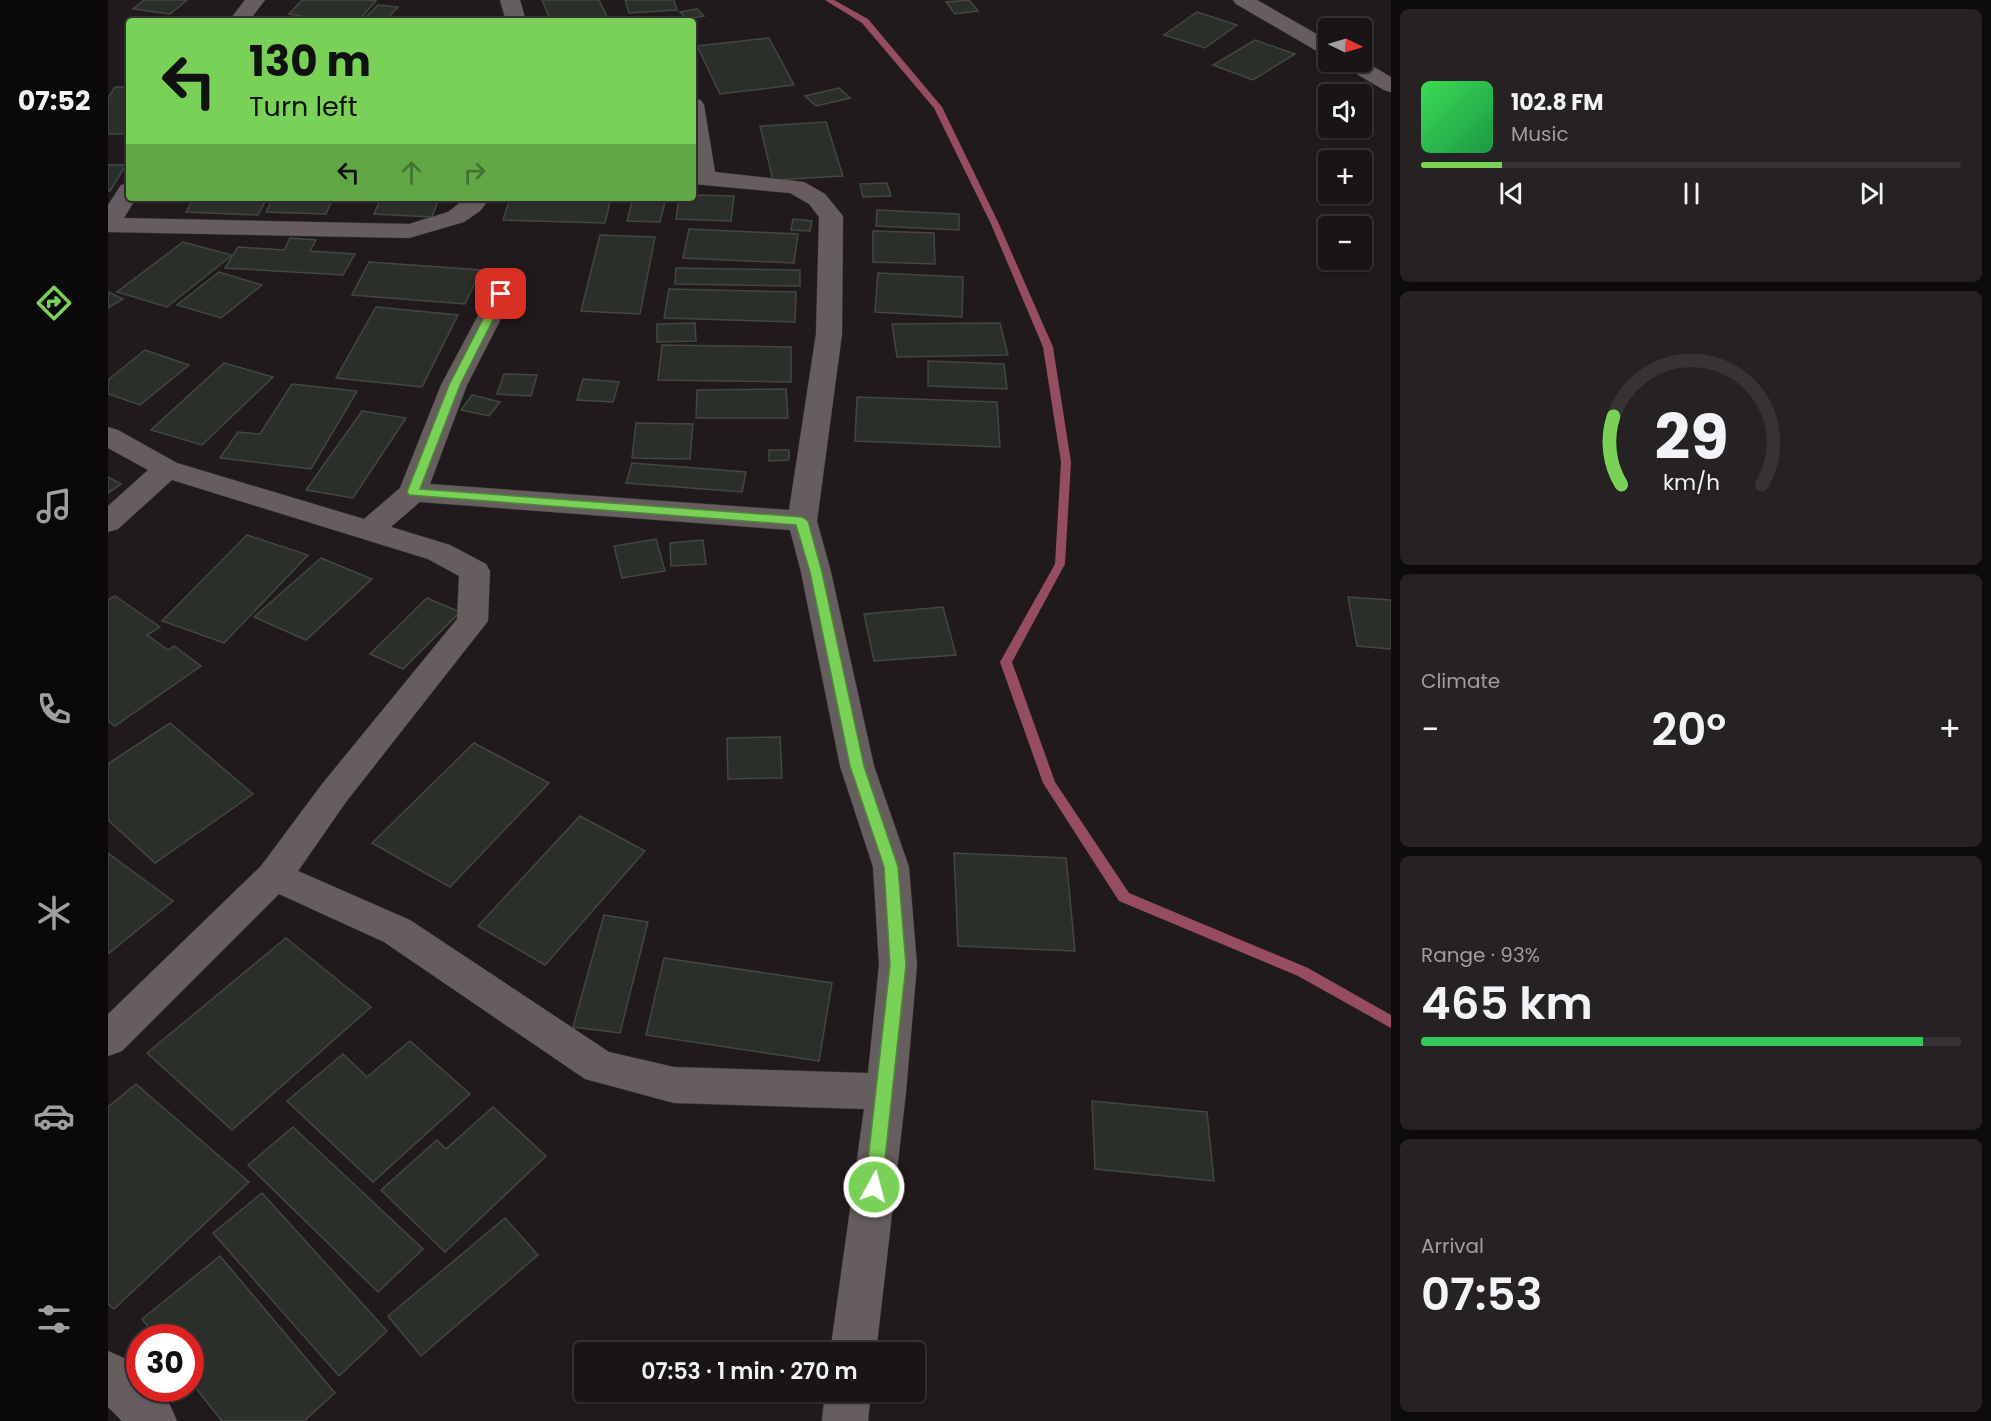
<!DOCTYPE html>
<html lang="en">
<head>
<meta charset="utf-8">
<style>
	:root { --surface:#191415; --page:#262122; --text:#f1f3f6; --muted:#9f9ea0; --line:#373334; --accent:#7ad157 }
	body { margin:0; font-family:Poppins,sans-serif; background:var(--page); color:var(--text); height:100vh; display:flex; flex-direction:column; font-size:22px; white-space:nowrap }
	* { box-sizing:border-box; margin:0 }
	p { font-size:20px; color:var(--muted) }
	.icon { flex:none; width:33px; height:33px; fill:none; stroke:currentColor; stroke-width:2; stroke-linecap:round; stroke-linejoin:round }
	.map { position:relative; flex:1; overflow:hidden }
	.details { display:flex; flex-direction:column; gap:9px; padding:9px; background:#0e0b0c; width:600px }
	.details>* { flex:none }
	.hud { position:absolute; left:18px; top:18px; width:570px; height:183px; border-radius:6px; box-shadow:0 2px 4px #0004,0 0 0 2px var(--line); background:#7ad157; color:#111; overflow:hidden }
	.needle { width:39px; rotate:95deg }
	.tools { position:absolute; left:1210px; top:18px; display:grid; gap:12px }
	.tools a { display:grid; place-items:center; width:54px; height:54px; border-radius:6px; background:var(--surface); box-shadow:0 2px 4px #0004,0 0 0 2px var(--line); font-size:30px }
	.speed { position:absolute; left:18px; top:1324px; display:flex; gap:12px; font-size:30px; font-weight:700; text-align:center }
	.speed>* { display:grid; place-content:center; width:78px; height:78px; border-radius:50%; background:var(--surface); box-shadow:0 2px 4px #0004,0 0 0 2px var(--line); line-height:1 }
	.speed .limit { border:9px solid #d22; background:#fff; color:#111 }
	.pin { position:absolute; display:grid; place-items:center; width:51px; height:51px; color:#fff; margin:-26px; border-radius:12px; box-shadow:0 3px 9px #0006 }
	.me { position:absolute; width:66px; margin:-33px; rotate:7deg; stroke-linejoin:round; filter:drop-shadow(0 0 4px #0008) }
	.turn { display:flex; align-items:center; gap:21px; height:126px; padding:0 24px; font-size:27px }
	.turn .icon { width:78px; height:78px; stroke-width:2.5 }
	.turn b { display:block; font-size:42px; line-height:51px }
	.lanes { display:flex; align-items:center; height:57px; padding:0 24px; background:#0003; justify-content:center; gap:30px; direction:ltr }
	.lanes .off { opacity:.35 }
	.big { font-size:45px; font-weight:600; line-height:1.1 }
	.details .tile { flex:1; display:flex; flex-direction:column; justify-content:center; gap:9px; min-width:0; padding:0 21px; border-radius:9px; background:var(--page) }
	.details .dial { align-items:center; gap:0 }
	.dial svg { height:156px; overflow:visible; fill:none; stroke:var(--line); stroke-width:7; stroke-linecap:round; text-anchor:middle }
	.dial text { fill:var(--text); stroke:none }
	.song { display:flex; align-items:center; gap:18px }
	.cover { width:72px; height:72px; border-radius:9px; background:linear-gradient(135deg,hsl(130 70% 55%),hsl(140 70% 35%)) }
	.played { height:6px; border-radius:3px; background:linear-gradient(90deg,var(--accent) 15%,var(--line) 15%) }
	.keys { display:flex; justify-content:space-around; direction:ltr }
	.heat { display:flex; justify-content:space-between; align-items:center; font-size:33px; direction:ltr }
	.charge { height:9px; border-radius:4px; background:linear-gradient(90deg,#34c759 93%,var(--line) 0) }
	.trip { position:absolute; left:466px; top:1342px; width:351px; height:60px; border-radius:6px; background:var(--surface); box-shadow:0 2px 4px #0004,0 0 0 2px var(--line); font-weight:600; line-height:60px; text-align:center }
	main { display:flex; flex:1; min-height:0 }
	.tab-bar { display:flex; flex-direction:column; width:108px; justify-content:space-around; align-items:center; background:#0a0808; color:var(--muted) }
	.tab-bar .icon { width:42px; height:42px }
	.tab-bar .active { color:var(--accent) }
	.tab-bar b { font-size:27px; color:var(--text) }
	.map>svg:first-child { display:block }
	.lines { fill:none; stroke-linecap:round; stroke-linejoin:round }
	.stream { fill:#964d60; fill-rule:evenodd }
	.building { fill:#2b2f29; stroke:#434741; stroke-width:1.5 }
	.street-casing { stroke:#3b3536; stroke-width:1 }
	.street { fill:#665d5f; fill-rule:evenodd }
	.route { fill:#7ad157; stroke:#4f8839; stroke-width:1.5 }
</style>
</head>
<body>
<main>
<nav class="tab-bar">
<b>07:52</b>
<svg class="icon active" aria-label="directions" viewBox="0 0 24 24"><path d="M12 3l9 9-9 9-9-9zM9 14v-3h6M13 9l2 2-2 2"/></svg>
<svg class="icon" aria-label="music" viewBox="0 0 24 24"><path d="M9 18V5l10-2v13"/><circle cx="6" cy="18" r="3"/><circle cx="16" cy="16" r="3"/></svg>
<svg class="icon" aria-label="phone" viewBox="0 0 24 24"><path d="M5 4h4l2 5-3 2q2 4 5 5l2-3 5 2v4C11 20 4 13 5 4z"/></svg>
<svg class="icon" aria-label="climate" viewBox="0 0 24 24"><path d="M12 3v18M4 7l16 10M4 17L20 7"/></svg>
<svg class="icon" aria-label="car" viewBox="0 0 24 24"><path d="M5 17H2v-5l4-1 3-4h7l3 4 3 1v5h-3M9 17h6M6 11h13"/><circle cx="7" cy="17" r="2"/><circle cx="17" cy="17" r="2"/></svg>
<svg class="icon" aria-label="filters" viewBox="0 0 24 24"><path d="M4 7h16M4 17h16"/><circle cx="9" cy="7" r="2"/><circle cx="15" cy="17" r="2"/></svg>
</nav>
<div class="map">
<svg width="1283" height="1421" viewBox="0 0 1283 1421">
	<rect width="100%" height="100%" fill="#211a1c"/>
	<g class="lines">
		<!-- stream -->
		<polygon class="stream" points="717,0 726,0 760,19 834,107 891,224 945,347 963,462 957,564 904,662 947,782 1021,893 1200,968 1283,1015 1283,1028 1190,976 1011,901 935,783 892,662 947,564 953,462 935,347 883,224 826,108 754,23"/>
	</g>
	<!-- building -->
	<g class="building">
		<polygon points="36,0 79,0 62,14 25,9"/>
		<polygon points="194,0 261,0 268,1 250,21 219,21 181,14"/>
		<polygon points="434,0 491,0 501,21 443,21"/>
		<polygon points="517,0 566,0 569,10 521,13"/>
		<polygon points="861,0 870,11 847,14 838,2"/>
		<polygon points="270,5 290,7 277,21 254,21"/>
		<polygon points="589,9 596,16 579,19 572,12"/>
		<polygon points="1089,12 1129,25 1097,48 1056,35"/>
		<polygon points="661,38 686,85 612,94 589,46"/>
		<polygon points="1147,40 1187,54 1145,80 1105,65"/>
		<polygon points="7,87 21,87 21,134 0,134 0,98"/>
		<polygon points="731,88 742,98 708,106 697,96"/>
		<polygon points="718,122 735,176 665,180 652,126"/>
		<polygon points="0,165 18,165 2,191 0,191"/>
		<polygon points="779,183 783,196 755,197 752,184"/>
		<polygon points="585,195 626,196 623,221 568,219 571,198 585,198"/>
		<polygon points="86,198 159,198 150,215 78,212"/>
		<polygon points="165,198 225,198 218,214 158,212"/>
		<polygon points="273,198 331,198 324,217 266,214"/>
		<polygon points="402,198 503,198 497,223 395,220"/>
		<polygon points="525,198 558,198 552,222 519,221"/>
		<polygon points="769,210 851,214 851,230 768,226"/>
		<polygon points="685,219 704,221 702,231 683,230"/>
		<polygon points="581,229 690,234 686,263 575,258"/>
		<polygon points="765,231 826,233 827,264 765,262"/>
		<polygon points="492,235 547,237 532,314 473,311"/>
		<polygon points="182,238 208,240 202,251 247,254 235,275 117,268 130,247 176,250"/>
		<polygon points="75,242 124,255 59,307 9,292"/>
		<polygon points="261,262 373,270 357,304 244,295"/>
		<polygon points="568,268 692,270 692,286 567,284"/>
		<polygon points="111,272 154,285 113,318 69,305"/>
		<polygon points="770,273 855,277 854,317 767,312"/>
		<polygon points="561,289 688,292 687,322 556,318"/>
		<polygon points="0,292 15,299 0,308"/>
		<polygon points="268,307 350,315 314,387 228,378"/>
		<polygon points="587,323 588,341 549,342 549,324"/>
		<polygon points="892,323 900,355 789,357 784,324"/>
		<polygon points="554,345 683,347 683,382 550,380"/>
		<polygon points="37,350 81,365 32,405 0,394 0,380"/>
		<polygon points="820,361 896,364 899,389 820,386"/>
		<polygon points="116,363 165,377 94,445 43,430"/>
		<polygon points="396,374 429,375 423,396 389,394"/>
		<polygon points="475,379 511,382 505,402 469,400"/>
		<polygon points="184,384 249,391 203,469 112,458 130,432 152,434"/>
		<polygon points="678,389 680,418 588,418 589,390"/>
		<polygon points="364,395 392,402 381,416 353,410"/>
		<polygon points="749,397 889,402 892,447 747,441"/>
		<polygon points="254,411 298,418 245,498 198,490"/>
		<polygon points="528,423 585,424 582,459 524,458"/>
		<polygon points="661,450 681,450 681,460 661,461"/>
		<polygon points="524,463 638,472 634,492 518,483"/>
		<polygon points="0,477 13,484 0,493"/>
		<polygon points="139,535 200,555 116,643 54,621"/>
		<polygon points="548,539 557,571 514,578 506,546"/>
		<polygon points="595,540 598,564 563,566 562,543"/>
		<polygon points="213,558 264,579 198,640 146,617"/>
		<polygon points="7,596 52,627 39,635 60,650 66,646 93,666 7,726 0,721 0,600"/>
		<polygon points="1240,597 1283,600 1283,649 1249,646"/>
		<polygon points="319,598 352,612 295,669 262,654"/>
		<polygon points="835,607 848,655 766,661 756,614"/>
		<polygon points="62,723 145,794 47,863 0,820 0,764"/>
		<polygon points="672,737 674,778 620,779 619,738"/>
		<polygon points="366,743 441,783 342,887 264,843"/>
		<polygon points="472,816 537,851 437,965 370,926"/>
		<polygon points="0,853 65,901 0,954"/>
		<polygon points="846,853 958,858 967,951 850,946"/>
		<polygon points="496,915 540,922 512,1033 465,1027"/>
		<polygon points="178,938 263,1007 124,1130 39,1053"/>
		<polygon points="556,958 724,983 711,1061 538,1035"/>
		<polygon points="302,1041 362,1094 265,1182 179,1101 235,1054 259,1077"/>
		<polygon points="28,1084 141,1182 6,1309 0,1304 0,1107"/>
		<polygon points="984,1101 1099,1112 1106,1181 987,1169"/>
		<polygon points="385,1107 438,1156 337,1252 273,1190 329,1140 338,1149"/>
		<polygon points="185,1127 315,1249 270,1292 140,1165"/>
		<polygon points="154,1193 279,1331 231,1376 105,1233"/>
		<polygon points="397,1218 430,1255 313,1356 280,1316"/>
		<polygon points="112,1256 227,1393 196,1421 114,1421 82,1381 82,1338 49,1338 34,1319"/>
	</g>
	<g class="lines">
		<defs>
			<g id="street">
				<polygon points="137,0 157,0 141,21 121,21"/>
				<polygon points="392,0 412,0 418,21 398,21"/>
				<polygon points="1125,0 1149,0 1221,41 1221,56 1214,54 1128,4"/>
				<polygon points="1254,60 1283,77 1283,92 1276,90 1235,66 1232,62"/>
				<path d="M585,99l8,1 3,5 11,67 89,10 21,12 18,22 -1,118 -25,187 14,51 43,194 35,101 8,98 -11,127 -30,261h-46l34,-244 -190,-6 -89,-24 -201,-137 -105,-48 -157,157 -14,5v-42l153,-148 61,-82 135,-165 2,-43 -31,-17 -256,-79 -54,49 -10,3v-26l40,-36 -40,-22v-21l10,3 59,33 187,56 36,-31 41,-103 58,-109 3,-5 9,-2 9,2 3,5 -56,109 -37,99 359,26 27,-176 3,-117 -10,-13 -19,-11 -97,-9zM312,502l370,28 11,42 39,194 33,101 6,98 -11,108 -194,-6 -65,-15 -199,-132 -112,-49 48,-69 142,-181 2,-50 -4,-7 -36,-19 -59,-18z"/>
				<polygon points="21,183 21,198 28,198 16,218 301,224 340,212 358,198 382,198 372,211 356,222 301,238 0,232 0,205 13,185"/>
				<polygon points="0,1351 16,1358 32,1373 32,1389 47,1389 62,1405 69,1421 14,1421 0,1407"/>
				<polygon points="717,1392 763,1392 760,1421 714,1421"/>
			</g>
		</defs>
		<!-- street casing -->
		<use href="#street" class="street-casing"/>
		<!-- street -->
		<use href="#street" class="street"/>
	</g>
	<!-- route -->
	<polygon class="route" points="393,291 398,294 352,385 312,489 694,517 700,521 714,572 756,766 790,867 798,965 774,1187 772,1193 766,1195 760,1193 757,1187 782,965 776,867 742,766 702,572 688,525 301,495 299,492 341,385 388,294"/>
</svg>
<div class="tools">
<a><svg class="needle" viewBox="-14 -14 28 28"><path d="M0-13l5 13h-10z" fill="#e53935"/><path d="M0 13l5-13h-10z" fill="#9f9ea0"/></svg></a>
<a><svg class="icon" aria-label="sound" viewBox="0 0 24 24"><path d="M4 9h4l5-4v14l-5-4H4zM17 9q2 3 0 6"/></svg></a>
<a>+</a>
<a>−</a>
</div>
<div class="speed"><div class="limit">30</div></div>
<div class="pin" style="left:393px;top:294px;background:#d93025"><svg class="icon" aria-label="arrive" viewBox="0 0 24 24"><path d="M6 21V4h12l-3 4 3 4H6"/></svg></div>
<svg class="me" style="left:766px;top:1187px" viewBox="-20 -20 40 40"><circle r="17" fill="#7ad157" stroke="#fff" stroke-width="3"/><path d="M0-11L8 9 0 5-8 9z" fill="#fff"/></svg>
<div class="trip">07:53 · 1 min · 270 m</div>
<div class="hud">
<div class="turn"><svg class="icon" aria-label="left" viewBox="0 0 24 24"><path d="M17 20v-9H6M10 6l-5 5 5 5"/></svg><div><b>130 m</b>Turn left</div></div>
<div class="lanes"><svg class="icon" aria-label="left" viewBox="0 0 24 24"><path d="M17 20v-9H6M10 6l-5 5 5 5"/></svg><svg class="icon off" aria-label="ahead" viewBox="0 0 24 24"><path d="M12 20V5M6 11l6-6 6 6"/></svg><svg class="icon off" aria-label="right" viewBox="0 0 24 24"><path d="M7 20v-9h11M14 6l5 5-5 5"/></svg></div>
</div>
</div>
<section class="details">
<div class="tile">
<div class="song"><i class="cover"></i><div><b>102.8 FM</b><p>Music</p></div></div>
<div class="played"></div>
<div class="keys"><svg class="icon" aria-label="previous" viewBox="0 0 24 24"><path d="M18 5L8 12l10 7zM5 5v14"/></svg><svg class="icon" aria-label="pause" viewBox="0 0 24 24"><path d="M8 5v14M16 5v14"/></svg><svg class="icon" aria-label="next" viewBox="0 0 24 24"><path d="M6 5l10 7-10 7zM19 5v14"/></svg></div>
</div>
<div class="tile dial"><svg viewBox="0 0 100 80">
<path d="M14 69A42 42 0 1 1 86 69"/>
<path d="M14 69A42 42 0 0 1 10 34" stroke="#7ad157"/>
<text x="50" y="56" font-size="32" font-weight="700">29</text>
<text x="50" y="72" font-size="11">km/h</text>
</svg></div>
<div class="tile"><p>Climate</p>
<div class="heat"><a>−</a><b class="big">20°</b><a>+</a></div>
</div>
<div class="tile"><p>Range · 93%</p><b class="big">465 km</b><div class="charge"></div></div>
<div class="tile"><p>Arrival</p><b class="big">07:53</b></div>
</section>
</main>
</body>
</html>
